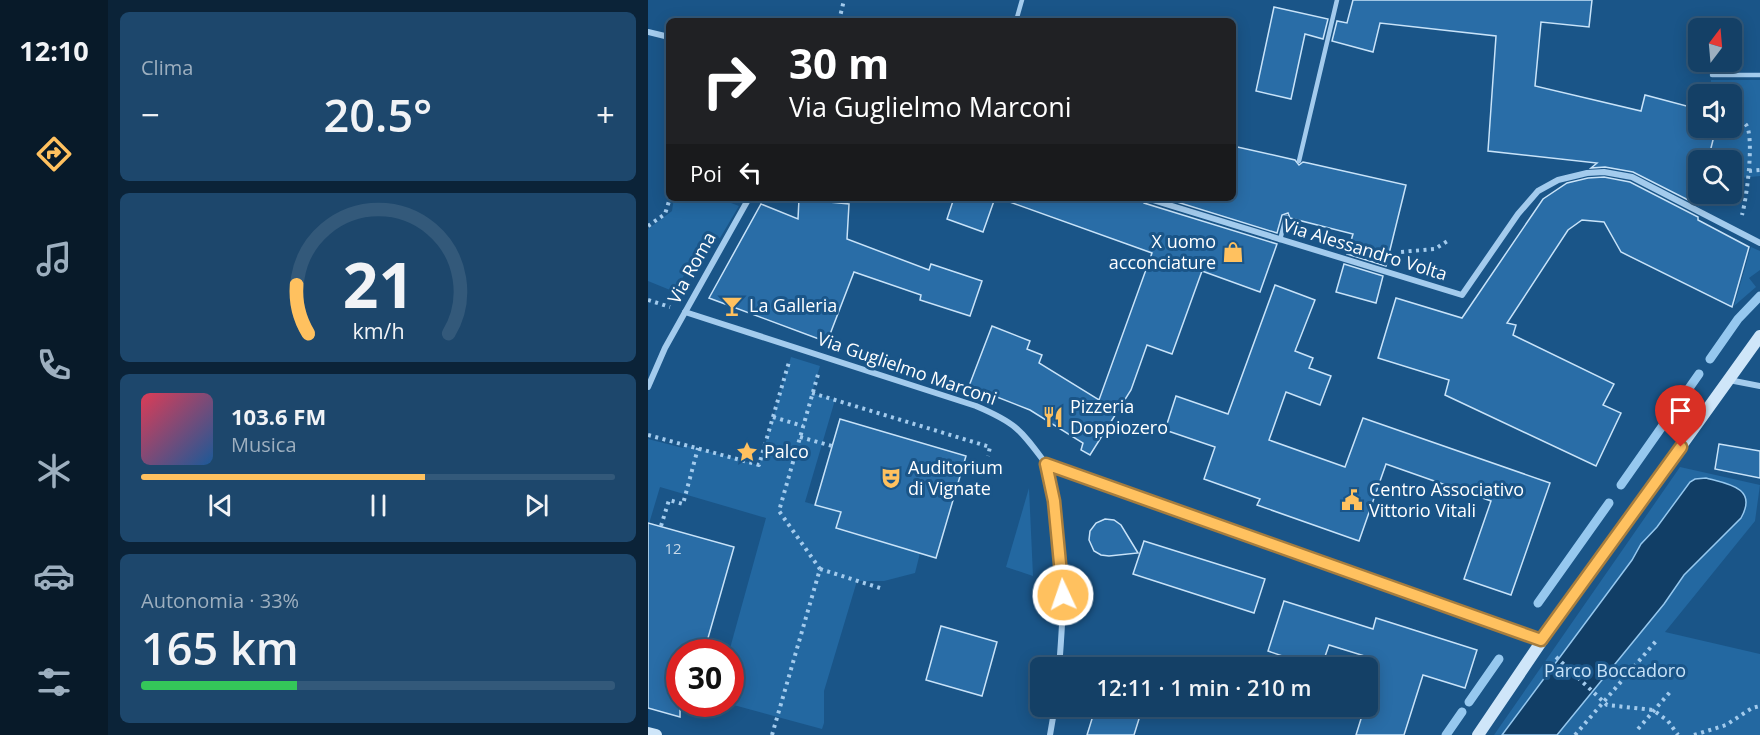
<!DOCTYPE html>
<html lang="it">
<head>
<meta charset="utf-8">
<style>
	:root { --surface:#144066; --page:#1d476c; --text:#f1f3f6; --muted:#9dafbf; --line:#33597a; --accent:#ffc15f }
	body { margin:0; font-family:"Open Sans",sans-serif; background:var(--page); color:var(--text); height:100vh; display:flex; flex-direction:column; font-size:22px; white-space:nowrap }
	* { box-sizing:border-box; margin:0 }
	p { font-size:20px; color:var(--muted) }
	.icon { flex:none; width:33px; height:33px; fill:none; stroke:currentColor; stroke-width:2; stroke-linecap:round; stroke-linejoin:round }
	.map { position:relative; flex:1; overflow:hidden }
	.side { display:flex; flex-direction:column; gap:12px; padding:12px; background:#0b2338; width:540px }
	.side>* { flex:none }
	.banner { position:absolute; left:18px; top:18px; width:570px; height:183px; border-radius:9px; box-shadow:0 3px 15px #0003,0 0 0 2px var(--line); background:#202124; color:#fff; overflow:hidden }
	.needle { width:39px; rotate:16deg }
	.fabs { position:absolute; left:1040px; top:18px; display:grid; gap:12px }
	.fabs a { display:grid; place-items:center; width:54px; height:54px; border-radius:9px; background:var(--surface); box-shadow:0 3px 15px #0003,0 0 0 2px var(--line); font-size:30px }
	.speed { position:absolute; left:18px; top:639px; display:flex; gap:12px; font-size:30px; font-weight:700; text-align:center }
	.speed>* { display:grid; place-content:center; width:78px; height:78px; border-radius:50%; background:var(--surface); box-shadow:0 3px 15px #0003,0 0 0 2px var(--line); line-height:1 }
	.speed .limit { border:9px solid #d22; background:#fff; color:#111 }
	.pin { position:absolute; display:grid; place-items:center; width:51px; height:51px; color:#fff; margin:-62px -26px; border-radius:50% 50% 50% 0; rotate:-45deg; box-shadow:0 0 6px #0007 }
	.pin .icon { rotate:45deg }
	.me { position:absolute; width:66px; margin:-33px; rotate:357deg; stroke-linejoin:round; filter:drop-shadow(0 0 4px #0008) }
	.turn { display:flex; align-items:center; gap:21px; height:126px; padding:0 24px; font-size:27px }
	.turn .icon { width:78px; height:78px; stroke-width:2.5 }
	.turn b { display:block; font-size:42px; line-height:51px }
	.then { display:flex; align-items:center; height:57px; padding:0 24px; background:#0003; gap:12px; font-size:22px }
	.big { font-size:45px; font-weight:600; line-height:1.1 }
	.side .widget { flex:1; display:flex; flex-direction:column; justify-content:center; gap:9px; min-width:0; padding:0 21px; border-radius:9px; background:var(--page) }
	.side .dial { align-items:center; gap:0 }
	.dial svg { height:156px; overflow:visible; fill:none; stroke:var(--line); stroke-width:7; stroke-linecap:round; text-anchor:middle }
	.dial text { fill:var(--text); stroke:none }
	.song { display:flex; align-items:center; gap:18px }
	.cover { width:72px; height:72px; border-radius:9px; background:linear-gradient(135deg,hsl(350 70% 55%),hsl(210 70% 35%)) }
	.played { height:6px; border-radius:3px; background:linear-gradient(90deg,var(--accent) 60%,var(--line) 60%) }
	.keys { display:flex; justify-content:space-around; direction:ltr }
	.heat { display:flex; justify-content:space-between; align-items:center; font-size:33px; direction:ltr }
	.charge { height:9px; border-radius:4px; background:linear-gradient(90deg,#34c759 33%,var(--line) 0) }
	.trip { position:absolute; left:382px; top:657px; width:348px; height:60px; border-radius:9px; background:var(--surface); box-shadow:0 3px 15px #0003,0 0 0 2px var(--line); font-weight:600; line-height:60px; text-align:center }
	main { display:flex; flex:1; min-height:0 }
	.tabs { display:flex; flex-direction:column; width:108px; justify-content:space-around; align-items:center; background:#081a29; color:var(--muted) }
	.tabs .icon { width:42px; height:42px }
	.tabs .on { color:var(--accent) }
	.tabs b { font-size:27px; color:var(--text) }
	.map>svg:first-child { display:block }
	.green { fill:#2368a1 }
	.water { fill:#113e66; stroke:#96c8ef; stroke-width:1.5 }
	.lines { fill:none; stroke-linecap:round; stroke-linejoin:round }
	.stream { stroke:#96c8ef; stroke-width:9 }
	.building { fill:#296da7; stroke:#c8e3f9; stroke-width:1.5 }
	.path { stroke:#a3cbed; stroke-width:4; stroke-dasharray:3 4.5; stroke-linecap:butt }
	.lane { stroke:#a3cbed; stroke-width:4.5 }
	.street { stroke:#a3cbed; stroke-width:6 }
	.secondary { stroke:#cfe6f9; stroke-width:12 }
	.route-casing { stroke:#a67d3e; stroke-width:15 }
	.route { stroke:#ffc15f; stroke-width:10 }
	.labels { text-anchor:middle; stroke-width:6; stroke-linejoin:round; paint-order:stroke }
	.number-label { font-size:15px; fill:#cadae9 }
	.poi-label { font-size:18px; fill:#fff; stroke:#1a5588; text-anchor:start }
	.street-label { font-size:18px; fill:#fff; stroke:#1a5588 }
	.park-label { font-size:18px; fill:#c8e3f9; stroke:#1a5588 }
</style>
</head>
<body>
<main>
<nav class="tabs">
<b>12:10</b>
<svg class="icon on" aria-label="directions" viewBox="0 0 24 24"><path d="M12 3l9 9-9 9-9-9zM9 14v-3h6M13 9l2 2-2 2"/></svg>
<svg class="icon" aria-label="music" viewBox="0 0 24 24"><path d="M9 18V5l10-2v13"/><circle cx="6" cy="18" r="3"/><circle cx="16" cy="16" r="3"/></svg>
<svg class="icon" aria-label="phone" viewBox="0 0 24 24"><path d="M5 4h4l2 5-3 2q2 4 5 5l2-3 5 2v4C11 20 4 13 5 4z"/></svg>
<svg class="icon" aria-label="climate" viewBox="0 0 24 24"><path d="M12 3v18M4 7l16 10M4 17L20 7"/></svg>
<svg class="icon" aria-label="car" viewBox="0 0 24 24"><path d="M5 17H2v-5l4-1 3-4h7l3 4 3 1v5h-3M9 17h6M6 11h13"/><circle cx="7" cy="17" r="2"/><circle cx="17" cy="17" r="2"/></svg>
<svg class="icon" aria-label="filters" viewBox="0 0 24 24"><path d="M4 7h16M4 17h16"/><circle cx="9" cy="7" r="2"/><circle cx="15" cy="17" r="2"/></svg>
</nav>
<section class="side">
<div class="widget"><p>Clima</p>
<div class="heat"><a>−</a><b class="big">20.5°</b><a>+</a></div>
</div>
<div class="widget dial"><svg viewBox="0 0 100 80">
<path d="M14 69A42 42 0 1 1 86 69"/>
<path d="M14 69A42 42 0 0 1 8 44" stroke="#ffc15f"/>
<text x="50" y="56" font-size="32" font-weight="700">21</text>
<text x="50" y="72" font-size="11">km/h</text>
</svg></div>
<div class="widget">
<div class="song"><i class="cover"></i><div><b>103.6 FM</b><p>Musica</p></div></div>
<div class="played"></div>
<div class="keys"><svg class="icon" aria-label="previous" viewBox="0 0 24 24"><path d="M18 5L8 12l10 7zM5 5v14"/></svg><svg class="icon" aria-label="pause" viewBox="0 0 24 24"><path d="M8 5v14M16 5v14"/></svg><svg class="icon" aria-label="next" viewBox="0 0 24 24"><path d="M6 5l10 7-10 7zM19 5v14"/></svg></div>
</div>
<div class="widget"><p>Autonomia · 33%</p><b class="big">165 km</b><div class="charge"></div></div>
</section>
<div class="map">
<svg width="1112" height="735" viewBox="0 0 1112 735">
	<rect width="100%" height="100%" fill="#1a5588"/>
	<!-- green -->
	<g class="green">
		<polygon points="1063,80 1112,80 1112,176 1083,179 1083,160 1060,160 1068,128 1083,128 1083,94 1062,94"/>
		<polygon points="26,198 70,198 91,206 72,238 58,234 27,292 0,281 0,229 24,211"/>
		<polygon points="1103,247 1112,251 1112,270 1101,278 1108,287 1086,306"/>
		<polygon points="143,357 172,366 164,393 187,400 157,502 193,512 188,529 272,553 267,573 236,581 209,581 176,691 176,723 174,729 82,704 81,652 118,518 12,487 0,527 0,439 35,448 36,445 111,465"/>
		<polygon points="1032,467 1112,485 1107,521 1017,632 1112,654 1112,735 846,735"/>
		<polygon points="381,488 385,576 358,567"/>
	</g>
	<!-- water -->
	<path class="water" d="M1058,478c23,6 52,10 35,40l-57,57 -20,29 -107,131h-55l130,-175 9,-16 16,-17 33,-45 5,-3z"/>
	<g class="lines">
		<!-- stream -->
		<g class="stream">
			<polyline points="1062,359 1090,319 1112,296"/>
			<polyline points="973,485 1051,374"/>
			<polyline points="890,603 961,503"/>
			<polyline points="821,702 851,659"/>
			<polyline points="798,735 814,712"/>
		</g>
	</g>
	<!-- building -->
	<g class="building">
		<polygon points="705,0 944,0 941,27 893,22 887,86 993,111 997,95 1050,109 1050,128 1068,128 1060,160 1050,160 1050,205 985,172 957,167 943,168 949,163 840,151 848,36 732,23 725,52 684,41 689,21 699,23"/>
		<polygon points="626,7 680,19 675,39 657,34 643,99 608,91"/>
		<polygon points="585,146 647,160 651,165 655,162 660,163 758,185 738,266 699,254 705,234 642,218 640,213 634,215 629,233 516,198 585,198"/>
		<polygon points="956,177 982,182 1050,217 1050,220 1101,247 1084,307 973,252 956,222 934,220 920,230 859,323 868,325 865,335 966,384 955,405 973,413 948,466 797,395 801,380 730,358 748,298 814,318 895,199 919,183 940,178"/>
		<polygon points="306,198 347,198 335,232 299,219"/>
		<polygon points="360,198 493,198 496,203 629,244 612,292 554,271 524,354 499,345 483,390 442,455 433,450 435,443 382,410 321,386 344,326 382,341 379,349 394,355 391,363 451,400 504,253 359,201"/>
		<polygon points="151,199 201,204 199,239 281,270 283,264 334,281 322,316 272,300 273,295 206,272 179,342 61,298 113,204 150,219"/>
		<polygon points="696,264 735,276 728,303 688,292"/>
		<polygon points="627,285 667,300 647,351 665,358 661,368 683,376 672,405 638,392 621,440 697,467 715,418 902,483 863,595 816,579 843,501 738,464 711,541 609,505 612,499 556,479 567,447 517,430 528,396 580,414"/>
		<polygon points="192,419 318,456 288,558 188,528 193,512 167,505"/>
		<polygon points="1071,444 1112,451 1112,478 1067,469"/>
		<polygon points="457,519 466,520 473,525 490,553 461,556 453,555 446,551 441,540 442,531 448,523"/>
		<polygon points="0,523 86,547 56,652 32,652 32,717 0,708"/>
		<polygon points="496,541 617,579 606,613 485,574"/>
		<polygon points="636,601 725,629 728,618 829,650 817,688 775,675 756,735 708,735 717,706 720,706 720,657 681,645 673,668 670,668 620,651"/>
		<polygon points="293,626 349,642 334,696 278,680"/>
		<polygon points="448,706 495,706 486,735 439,735"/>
	</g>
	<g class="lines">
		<!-- path -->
		<g class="path">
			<polyline points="191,21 196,0"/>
			<path d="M1087,91c0,7 -3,17 1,24 3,6 10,6 12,14 5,18 -1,67 -6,86"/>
			<polyline points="1101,171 1112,170"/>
			<polyline points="0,226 17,214 22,198"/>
			<polyline points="748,257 752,252 787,249 801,240"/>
			<polyline points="0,300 22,307"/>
			<polyline points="164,393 342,447 340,456"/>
			<polyline points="125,417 155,426"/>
			<polyline points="0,435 111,465 141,362"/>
			<polyline points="152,437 184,446"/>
			<polyline points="13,526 21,500 35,504 50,448"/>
			<polyline points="172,569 232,588"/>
			<polyline points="908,657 959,705 1005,710 1020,721 1030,735"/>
			<polyline points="990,729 1022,692"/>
			<polyline points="124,735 172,569 131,511 171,371"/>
			<polyline points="927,735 1009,640"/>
			<polyline points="1046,735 1078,725 1104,708 1112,706"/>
		</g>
		<!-- lane -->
		<g class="lane">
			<polyline points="368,21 374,0"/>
			<polyline points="1064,75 1112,75"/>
			<polyline points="651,161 689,0"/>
			<polyline points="632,240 638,217"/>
		</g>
		<!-- street -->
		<g class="street">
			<polyline points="0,32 21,37"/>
			<polyline points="498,198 814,295 870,214 890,191 910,180 939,173 956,172 984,177 1112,243"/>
			<path d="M37,312l291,94c40,17 44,23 70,58l495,176"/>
			<polyline points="1081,380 1112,386"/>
			<polyline points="0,387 17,348 101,198"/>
			<path d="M398,464c9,42 17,85 17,129 0,25 -2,50 -4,75"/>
			<polyline points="402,735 407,706"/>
		</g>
		<!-- secondary -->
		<g class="secondary">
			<polyline points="0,733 8,735"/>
			<polyline points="830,735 908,620 1112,336"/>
		</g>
	</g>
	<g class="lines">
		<defs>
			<polyline id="route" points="415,595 406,501 398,464 893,640 1033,447"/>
		</defs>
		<!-- route casing -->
		<use href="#route" class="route-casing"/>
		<!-- route -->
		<use href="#route" class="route"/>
	</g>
	<!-- icons -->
	<defs>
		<symbol id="shop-bare" viewBox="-9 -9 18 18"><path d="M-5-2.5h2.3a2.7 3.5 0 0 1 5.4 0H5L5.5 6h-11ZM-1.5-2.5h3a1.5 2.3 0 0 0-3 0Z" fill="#ffc15f" stroke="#1a5588" stroke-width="2.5" paint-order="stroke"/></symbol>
		<symbol id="bar-bare" viewBox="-9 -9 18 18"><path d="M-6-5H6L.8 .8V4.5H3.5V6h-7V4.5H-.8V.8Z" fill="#ffc15f" stroke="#1a5588" stroke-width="2.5" paint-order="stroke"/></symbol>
		<symbol id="restaurant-bare" viewBox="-9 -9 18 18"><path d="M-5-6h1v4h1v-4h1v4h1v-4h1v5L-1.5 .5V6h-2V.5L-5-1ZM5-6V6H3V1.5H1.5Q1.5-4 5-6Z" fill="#ffc15f" stroke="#1a5588" stroke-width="2.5" paint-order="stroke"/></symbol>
		<symbol id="sight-bare" viewBox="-9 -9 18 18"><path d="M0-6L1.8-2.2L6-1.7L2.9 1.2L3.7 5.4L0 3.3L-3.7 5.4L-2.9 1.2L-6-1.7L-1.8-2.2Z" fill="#ffc15f" stroke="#1a5588" stroke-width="2.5" paint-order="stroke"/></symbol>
		<symbol id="theatre-bare" viewBox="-9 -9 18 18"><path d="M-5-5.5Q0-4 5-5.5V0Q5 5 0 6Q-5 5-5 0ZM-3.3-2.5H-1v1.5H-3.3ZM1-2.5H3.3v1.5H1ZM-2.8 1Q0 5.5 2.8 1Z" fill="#ffc15f" stroke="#1a5588" stroke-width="2.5" paint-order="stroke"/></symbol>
		<symbol id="civic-bare" viewBox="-9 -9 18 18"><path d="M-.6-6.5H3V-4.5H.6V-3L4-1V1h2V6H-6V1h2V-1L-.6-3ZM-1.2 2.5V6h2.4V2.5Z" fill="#ffc15f" stroke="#1a5588" stroke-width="2.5" paint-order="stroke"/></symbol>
	</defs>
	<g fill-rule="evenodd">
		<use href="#shop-bare" x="570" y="237" width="30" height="30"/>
		<use href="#bar-bare" x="69" y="291" width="30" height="30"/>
		<use href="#restaurant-bare" x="390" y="402" width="30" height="30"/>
		<use href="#sight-bare" x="84" y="437" width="30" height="30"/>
		<use href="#theatre-bare" x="228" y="463" width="30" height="30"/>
		<use href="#civic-bare" x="689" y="485" width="30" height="30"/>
	</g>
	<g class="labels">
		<!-- number labels -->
		<g class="number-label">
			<text x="25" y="554">12</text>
		</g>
		<!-- poi labels -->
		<g class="poi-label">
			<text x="568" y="248" text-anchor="end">X uomo<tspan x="568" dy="21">acconciature</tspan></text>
			<text x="101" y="312">La Galleria</text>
			<text x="422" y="413">Pizzeria<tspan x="422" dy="21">Doppiozero</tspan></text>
			<text x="116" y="458">Palco</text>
			<text x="260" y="474">Auditorium<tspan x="260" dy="21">di Vignate</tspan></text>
			<text x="721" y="496">Centro Associativo<tspan x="721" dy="21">Vittorio Vitali</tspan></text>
		</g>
		<!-- street labels -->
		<g class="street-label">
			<text transform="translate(717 250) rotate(17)" y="6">Via Alessandro Volta</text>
			<text transform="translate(44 268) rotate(-61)" y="6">Via Roma</text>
			<text transform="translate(259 369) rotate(19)" y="6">Via Guglielmo Marconi</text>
		</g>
		<!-- park labels -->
		<g class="park-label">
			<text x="967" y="677">Parco Boccadoro</text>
		</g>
	</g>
</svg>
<div class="fabs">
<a><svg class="needle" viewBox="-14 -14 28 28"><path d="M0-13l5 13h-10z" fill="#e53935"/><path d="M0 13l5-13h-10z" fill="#9dafbf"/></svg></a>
<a><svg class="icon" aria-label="sound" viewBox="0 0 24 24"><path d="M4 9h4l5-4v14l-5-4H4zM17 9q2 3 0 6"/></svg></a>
<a><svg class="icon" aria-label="search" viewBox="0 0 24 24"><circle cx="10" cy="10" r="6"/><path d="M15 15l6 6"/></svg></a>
</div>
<div class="speed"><div class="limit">30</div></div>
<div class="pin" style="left:1033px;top:447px;background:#d93025"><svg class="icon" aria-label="arrive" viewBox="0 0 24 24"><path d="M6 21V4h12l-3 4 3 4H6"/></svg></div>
<svg class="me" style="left:415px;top:595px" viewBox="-20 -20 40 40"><circle r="17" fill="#ffc15f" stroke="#fff" stroke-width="3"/><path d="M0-11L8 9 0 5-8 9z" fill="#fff"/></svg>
<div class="trip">12:11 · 1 min · 210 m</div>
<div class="banner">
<div class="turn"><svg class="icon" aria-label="right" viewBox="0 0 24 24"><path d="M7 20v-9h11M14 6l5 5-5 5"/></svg><div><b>30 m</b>Via Guglielmo Marconi</div></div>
<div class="then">Poi<svg class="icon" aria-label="left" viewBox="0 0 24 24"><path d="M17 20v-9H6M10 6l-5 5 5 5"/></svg></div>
</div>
</div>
</main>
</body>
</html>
